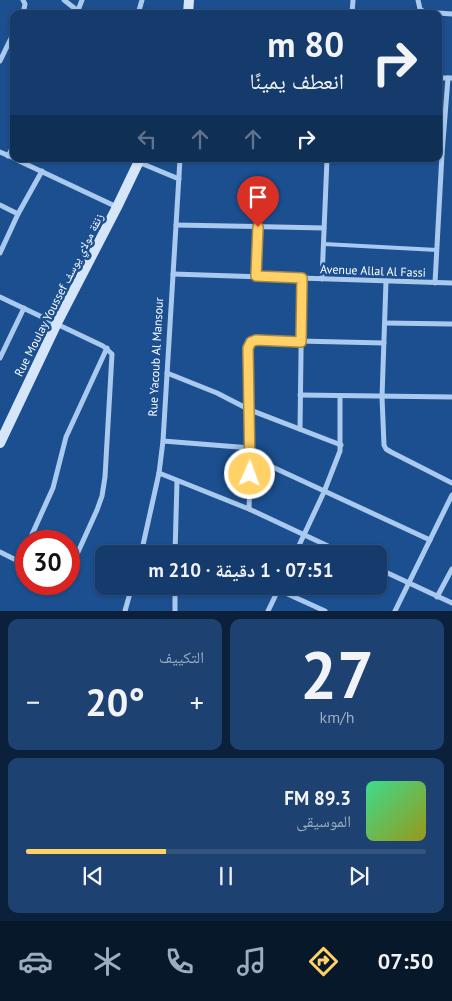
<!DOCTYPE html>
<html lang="ar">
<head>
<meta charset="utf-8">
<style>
	:root { --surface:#143b6b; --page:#1d4271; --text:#f1f3f6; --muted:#9dadc1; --line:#33557e; --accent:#ffd166 }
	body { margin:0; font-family:"PT Sans","Noto Naskh Arabic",sans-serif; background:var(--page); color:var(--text); direction:rtl; height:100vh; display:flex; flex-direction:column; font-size:19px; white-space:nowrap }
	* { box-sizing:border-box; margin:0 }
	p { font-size:16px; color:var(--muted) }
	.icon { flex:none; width:28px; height:28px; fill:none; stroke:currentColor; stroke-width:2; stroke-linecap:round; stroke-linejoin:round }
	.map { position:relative; height:611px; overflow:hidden; direction:ltr }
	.panel { display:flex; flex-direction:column; gap:8px; padding:8px; background:#0b203b; flex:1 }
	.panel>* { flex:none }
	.hud { position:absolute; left:10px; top:10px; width:432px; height:152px; border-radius:10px; box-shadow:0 1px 4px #0004,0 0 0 1px var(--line); direction:rtl; background:#143b6b; color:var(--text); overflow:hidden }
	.speed { position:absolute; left:15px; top:530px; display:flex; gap:10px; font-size:25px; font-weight:700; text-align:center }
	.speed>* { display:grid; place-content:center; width:65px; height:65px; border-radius:50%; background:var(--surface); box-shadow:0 1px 4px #0004,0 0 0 1px var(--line); line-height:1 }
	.speed .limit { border:8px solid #d22; background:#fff; color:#111 }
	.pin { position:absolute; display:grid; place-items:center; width:42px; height:42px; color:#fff; margin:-51px -21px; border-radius:50% 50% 50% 0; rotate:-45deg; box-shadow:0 0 5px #0007 }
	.pin .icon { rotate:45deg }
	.me { position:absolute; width:55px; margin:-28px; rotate:2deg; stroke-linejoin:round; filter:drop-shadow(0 0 4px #0008) }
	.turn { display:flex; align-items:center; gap:18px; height:105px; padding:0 15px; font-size:22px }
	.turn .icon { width:65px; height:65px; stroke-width:2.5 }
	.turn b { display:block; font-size:35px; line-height:42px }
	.lanes { display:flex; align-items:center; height:48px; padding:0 15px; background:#0003; justify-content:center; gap:25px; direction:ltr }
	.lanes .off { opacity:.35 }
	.big { font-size:38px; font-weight:700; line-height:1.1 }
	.panel .tile { flex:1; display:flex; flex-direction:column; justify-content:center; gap:8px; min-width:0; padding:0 18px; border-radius:10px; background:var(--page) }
	.panel .dial { align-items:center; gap:0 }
	.dial b { font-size:65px; line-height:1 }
	.song { display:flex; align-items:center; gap:15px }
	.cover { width:60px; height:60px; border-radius:8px; background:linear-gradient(135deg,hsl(150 70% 55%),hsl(60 70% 35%)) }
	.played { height:5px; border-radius:2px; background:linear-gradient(90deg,var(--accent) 35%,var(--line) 35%) }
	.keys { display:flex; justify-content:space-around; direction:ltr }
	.heat { display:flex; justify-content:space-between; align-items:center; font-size:28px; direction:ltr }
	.panel .tiles { flex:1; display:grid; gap:8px; grid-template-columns:1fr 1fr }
	.tile:last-child { grid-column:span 2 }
	.trip { position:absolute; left:95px; top:545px; width:292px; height:50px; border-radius:10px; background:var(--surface); box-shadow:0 1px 4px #0004,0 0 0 1px var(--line); font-weight:700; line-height:50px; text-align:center; direction:rtl }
	.tabs { display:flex; height:80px; justify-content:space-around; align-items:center; background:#08182b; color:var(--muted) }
	.tabs .icon { width:35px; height:35px }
	.tabs .current { color:var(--accent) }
	.tabs b { font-size:22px; color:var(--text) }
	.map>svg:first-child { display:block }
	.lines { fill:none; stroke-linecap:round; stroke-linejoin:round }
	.lane { stroke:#a9c9ee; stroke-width:4 }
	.street { stroke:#a9c9ee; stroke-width:5 }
	.secondary { stroke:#d6e6fa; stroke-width:10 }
	.route-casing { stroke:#a68842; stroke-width:12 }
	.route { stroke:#ffd166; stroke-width:9 }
	.labels { text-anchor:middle; stroke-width:5; stroke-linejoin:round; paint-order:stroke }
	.street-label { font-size:12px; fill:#fff; stroke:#1b4f8f }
</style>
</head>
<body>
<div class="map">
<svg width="452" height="611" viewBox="0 0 452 611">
	<rect width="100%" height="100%" fill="#1b4f8f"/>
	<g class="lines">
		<!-- lane -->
		<g class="lane">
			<polyline points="324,244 437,250"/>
			<polyline points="256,276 258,227"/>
		</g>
		<!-- street -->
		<g class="street">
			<polyline points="64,0 78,11"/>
			<polyline points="418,0 420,9 424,12 452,14"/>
			<polyline points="77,13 82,0"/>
			<polyline points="23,14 25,4 23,0"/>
			<polyline points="138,14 142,0"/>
			<polyline points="352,14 353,0"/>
			<polyline points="0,61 14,32"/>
			<polyline points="439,78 452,78"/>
			<polyline points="0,152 14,158"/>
			<polyline points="439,154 442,154 448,78"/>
			<polyline points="8,156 14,145"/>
			<polyline points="15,159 117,207"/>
			<polyline points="131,159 179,179"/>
			<polyline points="0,205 18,214"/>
			<polyline points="176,225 324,228"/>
			<polyline points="0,253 18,214 42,171"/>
			<polyline points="173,274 452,283"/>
			<polyline points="322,279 327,159"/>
			<polyline points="386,281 382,397 384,445 386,449 391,452 452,483"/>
			<polyline points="435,283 442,154"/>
			<polyline points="0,297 103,346 112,354 105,477 102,496 97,510 69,572"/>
			<polyline points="385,323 452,324"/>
			<polyline points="0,358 24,308"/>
			<polyline points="167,373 217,393 250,410 341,445"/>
			<polyline points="300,395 452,397"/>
			<polyline points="300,429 302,278"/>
			<polyline points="163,441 251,448"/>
			<polyline points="251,457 430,540"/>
			<polyline points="159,473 249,509 345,554"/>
			<polyline points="249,509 251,448 248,347 251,342 256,340 384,343"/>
			<polyline points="29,541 53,488 66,437 107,348"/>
			<polyline points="0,552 26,565"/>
			<polyline points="141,554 159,473 163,441 180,159"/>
			<polyline points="175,554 177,481"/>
			<polyline points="295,554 324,492 340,451 340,396"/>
			<polyline points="20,561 26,547"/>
			<polyline points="379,569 452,603"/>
			<polyline points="270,586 325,611"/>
			<polyline points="437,597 452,569"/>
			<polyline points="125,611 132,586"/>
			<polyline points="175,611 175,586"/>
			<polyline points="268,611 280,586"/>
			<polyline points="395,611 452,495"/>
		</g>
		<!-- secondary -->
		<g class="secondary">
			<polyline points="188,14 189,0"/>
			<polyline points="0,443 57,323 117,207 140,159"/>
		</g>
	</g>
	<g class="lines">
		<defs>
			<polyline id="route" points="250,474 248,348 251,342 256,340 301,342 302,278 256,276 258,227"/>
		</defs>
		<!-- route casing -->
		<use href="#route" class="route-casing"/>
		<!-- route -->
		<use href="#route" class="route"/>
	</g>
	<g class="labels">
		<!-- street labels -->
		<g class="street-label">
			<text transform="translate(373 271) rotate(2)" y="4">Avenue Allal Al Fassi</text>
			<text transform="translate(59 295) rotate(-63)" y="4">Rue Moulay Youssef زنقة مولاي يوسف</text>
			<text transform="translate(156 357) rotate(-87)" y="4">Rue Yacoub Al Mansour</text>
		</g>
	</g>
</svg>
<div class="speed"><div class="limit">30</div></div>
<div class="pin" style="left:258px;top:227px;background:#d93025"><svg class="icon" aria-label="arrive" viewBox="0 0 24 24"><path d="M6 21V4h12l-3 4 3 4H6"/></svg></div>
<svg class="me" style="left:250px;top:474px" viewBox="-20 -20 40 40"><circle r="17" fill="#ffd166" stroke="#fff" stroke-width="3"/><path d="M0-11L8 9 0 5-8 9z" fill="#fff"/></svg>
<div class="trip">07:51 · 1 دقيقة · 210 m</div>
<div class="hud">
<div class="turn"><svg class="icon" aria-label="right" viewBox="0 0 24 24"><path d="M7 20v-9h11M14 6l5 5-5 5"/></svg><div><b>80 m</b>انعطف يمينًا</div></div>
<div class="lanes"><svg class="icon off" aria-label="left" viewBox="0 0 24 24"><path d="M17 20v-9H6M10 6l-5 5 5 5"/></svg><svg class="icon off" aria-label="ahead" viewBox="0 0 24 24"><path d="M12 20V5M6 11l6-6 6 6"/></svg><svg class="icon off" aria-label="ahead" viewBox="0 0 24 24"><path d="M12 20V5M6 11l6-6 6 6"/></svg><svg class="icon" aria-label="right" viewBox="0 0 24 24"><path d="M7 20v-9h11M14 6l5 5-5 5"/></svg></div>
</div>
</div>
<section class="panel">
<div class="tiles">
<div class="tile dial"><b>27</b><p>km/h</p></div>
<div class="tile"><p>التكييف</p>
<div class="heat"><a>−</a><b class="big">20°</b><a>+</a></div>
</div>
<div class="tile">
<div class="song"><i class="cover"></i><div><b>89.3 FM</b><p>الموسيقى</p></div></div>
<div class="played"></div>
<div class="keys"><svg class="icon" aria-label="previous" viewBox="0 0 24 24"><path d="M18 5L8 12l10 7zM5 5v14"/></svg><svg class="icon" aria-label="pause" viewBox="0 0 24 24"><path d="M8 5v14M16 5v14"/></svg><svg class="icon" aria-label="next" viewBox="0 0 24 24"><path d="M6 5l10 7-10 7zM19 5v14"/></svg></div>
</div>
</div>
</section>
<nav class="tabs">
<b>07:50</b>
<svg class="icon current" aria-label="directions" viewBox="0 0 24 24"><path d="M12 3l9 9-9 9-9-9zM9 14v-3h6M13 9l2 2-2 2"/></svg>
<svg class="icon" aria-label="music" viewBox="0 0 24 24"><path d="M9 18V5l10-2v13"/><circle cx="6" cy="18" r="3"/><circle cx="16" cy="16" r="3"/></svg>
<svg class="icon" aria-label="phone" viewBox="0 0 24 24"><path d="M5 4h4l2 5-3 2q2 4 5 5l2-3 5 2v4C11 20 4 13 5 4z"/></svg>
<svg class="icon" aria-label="climate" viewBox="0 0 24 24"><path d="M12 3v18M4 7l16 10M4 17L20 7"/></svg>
<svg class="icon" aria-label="car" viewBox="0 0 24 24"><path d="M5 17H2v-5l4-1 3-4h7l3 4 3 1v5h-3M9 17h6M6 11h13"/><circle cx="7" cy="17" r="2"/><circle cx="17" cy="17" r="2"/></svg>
</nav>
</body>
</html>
